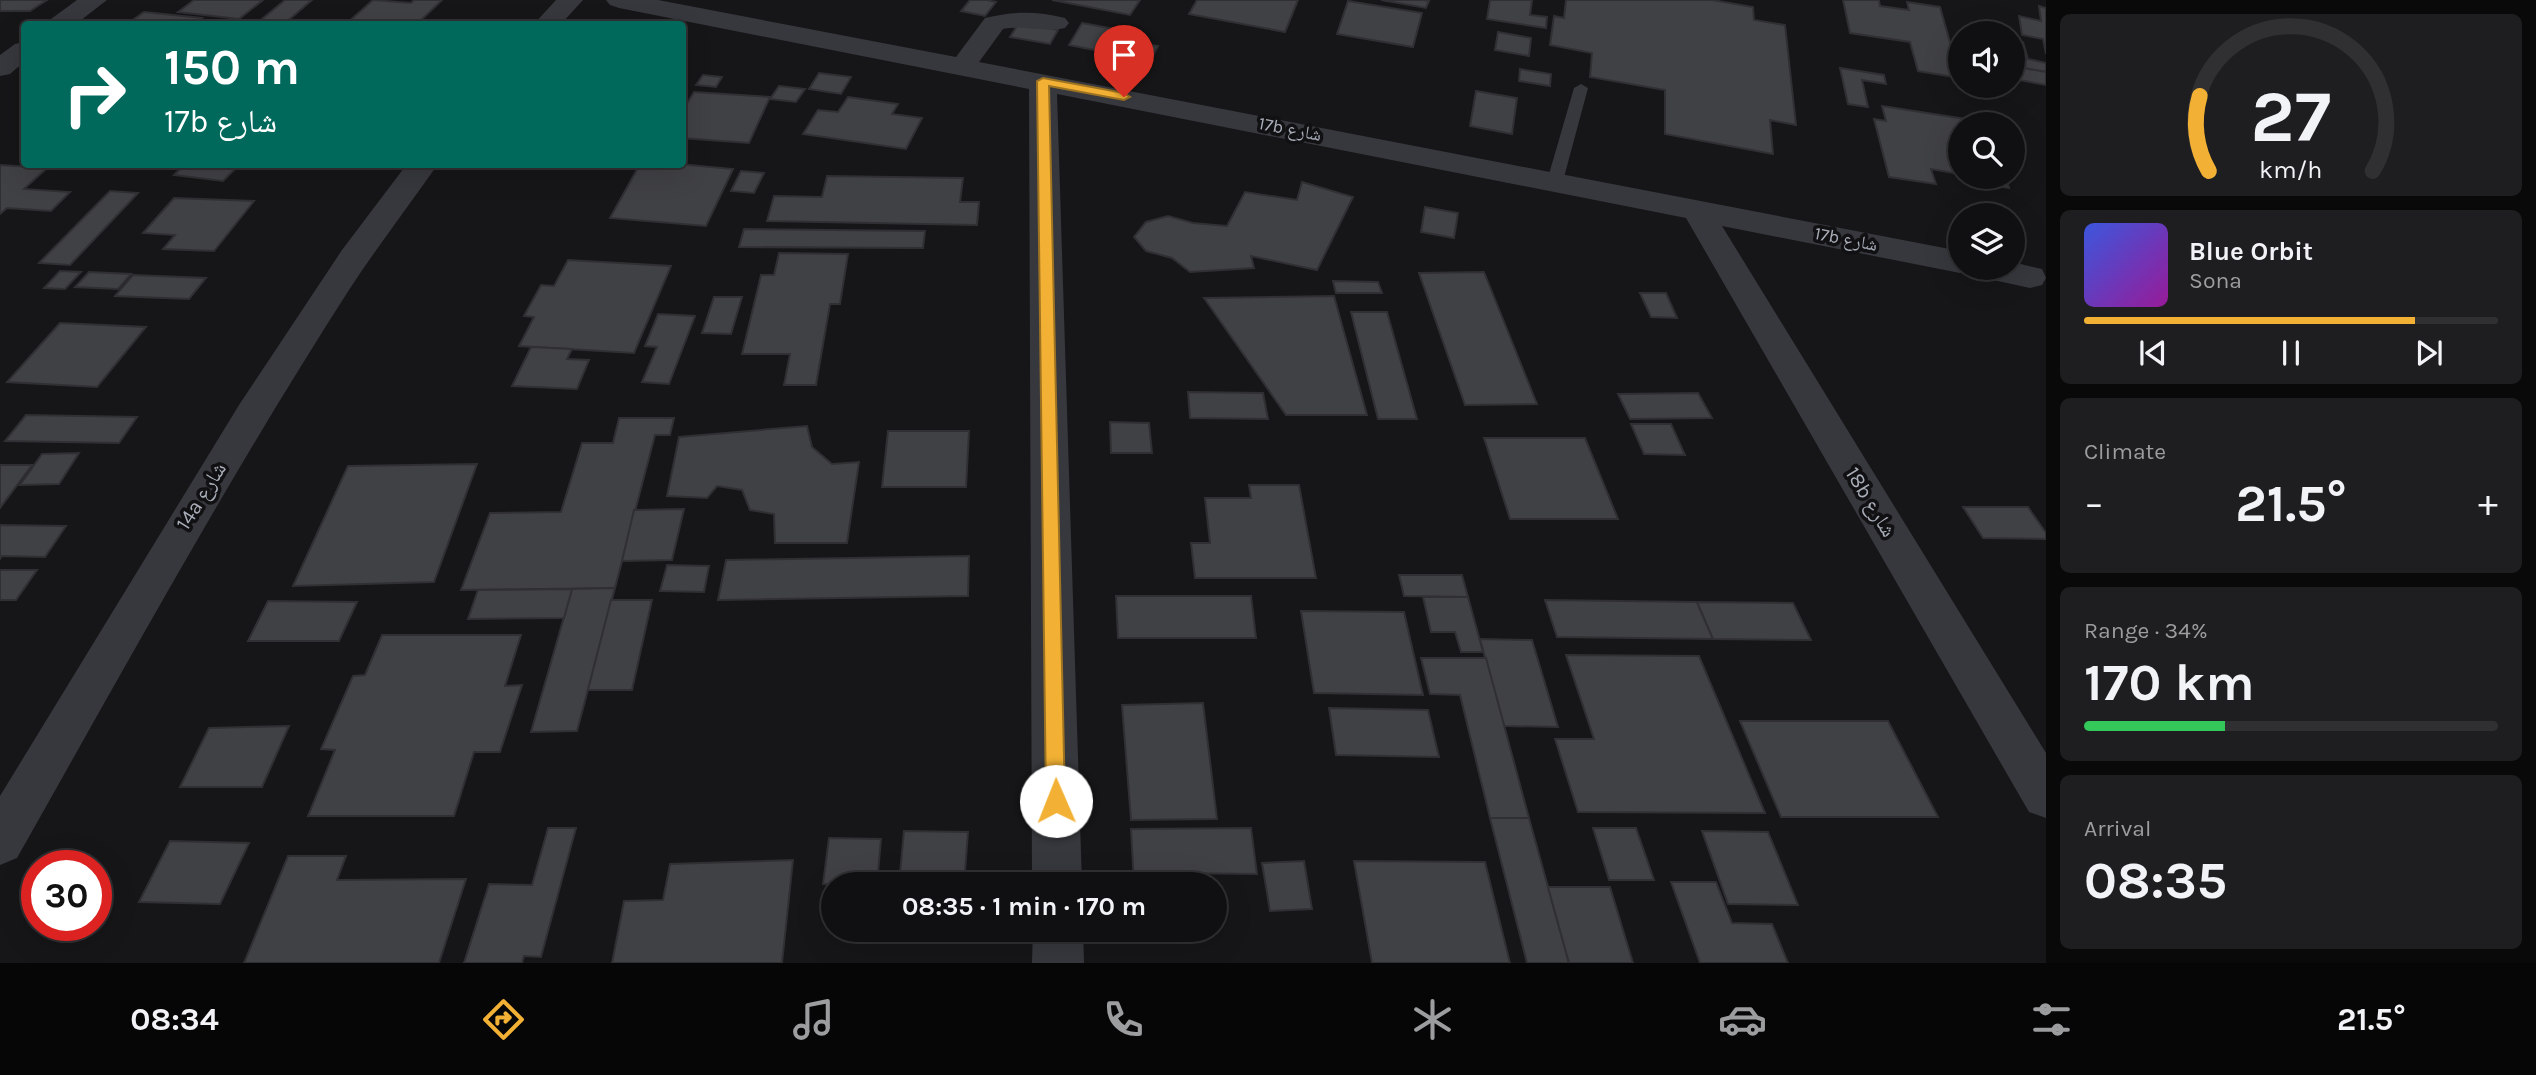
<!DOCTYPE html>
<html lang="en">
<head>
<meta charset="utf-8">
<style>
	:root { --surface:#101012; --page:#1e1e20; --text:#f1f3f6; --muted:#9c9d9f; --line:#303032; --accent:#f2b134 }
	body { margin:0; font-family:Karla,"Noto Naskh Arabic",sans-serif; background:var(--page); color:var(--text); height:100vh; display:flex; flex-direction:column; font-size:26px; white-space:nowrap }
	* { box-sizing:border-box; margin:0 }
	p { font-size:23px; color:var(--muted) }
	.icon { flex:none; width:38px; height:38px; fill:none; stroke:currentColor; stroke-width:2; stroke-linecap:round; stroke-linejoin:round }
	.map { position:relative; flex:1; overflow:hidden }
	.drawer { display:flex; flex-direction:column; gap:14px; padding:14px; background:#09090a; width:490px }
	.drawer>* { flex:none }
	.banner { position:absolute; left:21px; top:21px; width:665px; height:147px; border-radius:7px; box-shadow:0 7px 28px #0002,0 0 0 2px var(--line); background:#00695c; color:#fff; overflow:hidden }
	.buttons { position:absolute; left:1948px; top:21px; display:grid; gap:14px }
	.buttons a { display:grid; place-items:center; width:77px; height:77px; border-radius:50%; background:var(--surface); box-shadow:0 7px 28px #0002,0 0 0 2px var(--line); font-size:35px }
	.speed { position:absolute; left:21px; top:850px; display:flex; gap:14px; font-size:35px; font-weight:700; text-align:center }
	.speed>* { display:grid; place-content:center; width:91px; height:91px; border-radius:50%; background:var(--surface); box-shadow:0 7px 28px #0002,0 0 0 2px var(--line); line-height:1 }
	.speed .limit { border:10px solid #d22; background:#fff; color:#111 }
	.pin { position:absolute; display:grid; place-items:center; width:60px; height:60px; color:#fff; margin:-72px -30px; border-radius:50% 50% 50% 0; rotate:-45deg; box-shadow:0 0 7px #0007 }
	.pin .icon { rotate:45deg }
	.me { position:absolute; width:77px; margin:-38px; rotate:359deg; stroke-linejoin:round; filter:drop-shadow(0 0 5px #0008) }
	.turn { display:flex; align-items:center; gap:24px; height:147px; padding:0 28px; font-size:32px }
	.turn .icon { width:91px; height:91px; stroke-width:2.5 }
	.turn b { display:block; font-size:49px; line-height:60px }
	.big { font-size:52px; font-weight:700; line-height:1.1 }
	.drawer .widget { flex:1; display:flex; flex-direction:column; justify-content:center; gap:10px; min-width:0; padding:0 24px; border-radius:10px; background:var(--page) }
	.drawer .dial { align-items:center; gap:0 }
	.dial svg { height:182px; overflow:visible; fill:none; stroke:var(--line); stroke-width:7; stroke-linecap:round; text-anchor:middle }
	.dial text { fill:var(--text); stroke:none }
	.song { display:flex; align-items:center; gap:21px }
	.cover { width:84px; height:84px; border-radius:10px; background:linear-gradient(135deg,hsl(230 70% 55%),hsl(300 70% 35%)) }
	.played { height:7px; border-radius:4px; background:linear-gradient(90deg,var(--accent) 80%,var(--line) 80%) }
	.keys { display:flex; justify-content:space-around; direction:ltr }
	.heat { display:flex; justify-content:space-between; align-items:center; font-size:38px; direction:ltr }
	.charge { height:10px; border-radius:5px; background:linear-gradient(90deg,#34c759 34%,var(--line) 0) }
	.trip { position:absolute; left:821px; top:872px; width:406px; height:70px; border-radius:35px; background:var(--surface); box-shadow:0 7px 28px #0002,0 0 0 2px var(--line); font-weight:700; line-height:70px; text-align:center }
	.tab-bar { display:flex; height:112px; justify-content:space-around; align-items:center; background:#060607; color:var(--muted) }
	.tab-bar .icon { width:49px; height:49px }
	.tab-bar .on { color:var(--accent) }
	.tab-bar b { font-size:32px; color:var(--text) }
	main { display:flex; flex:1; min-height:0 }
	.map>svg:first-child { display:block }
	.building { fill:#404145; stroke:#303034; stroke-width:2 }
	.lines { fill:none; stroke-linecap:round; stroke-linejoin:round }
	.lane { fill:#37383d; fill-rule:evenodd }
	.street { fill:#37383d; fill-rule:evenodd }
	.route { fill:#f2b134; stroke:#9d7322; stroke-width:2 }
	.labels { text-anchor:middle; stroke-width:7; stroke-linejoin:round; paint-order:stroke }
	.far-street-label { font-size:18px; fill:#a8adb8; stroke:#111113 }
	.street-label { font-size:21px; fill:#a8adb8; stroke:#111113 }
</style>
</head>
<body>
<main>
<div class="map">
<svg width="2046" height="963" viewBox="0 0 2046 963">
	<rect width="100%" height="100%" fill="#161618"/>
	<!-- building -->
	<g class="building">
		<polygon points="0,0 47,0 30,11 0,11"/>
		<polygon points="194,0 263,0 239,19 178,12"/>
		<polygon points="285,0 312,0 284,24 256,24"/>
		<polygon points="373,0 411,3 414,0 442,0 417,24 346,24"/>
		<polygon points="970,0 987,0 996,2 985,16 961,11"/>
		<polygon points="1052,0 1140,0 1130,15"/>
		<polygon points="1197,0 1298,0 1285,32 1189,14"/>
		<polygon points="1381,0 1423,0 1429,1 1426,8"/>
		<polygon points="1490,0 1532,0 1530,15 1547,17 1546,28 1487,19"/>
		<polygon points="1566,0 1712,0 1753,7 1754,20 1785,25 1796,125 1770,120 1773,154 1665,134 1665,90 1590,77 1592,53 1550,45 1554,16 1564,18"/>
		<polygon points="1843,0 1879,0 1880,6 1909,10 1907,2 1940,7 1960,78 1918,71 1910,42 1850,33"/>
		<polygon points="1348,1 1422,13 1413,47 1337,34"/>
		<polygon points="2039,6 2046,8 2046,54 2043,39 2022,35 2019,16 2041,21"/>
		<polygon points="144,12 202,18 194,24 127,24"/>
		<polygon points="1019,23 1058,30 1050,44 1010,37"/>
		<polygon points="1082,23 1137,33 1125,56 1069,45"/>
		<polygon points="1498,32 1531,38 1529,56 1495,50"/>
		<polygon points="2012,40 2023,42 2028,59 2046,63 2046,72 2012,66"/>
		<polygon points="1133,42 1158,46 1149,63 1124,58"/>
		<polygon points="2012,66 2046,72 2046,85 2013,79"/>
		<polygon points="1840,68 1884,75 1886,84 1862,80 1868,107 1848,104"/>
		<polygon points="1520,69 1551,74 1550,86 1519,81"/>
		<polygon points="819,73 851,77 841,94 809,89"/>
		<polygon points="703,75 722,77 716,87 696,85"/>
		<polygon points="779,86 805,89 796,102 770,99"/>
		<polygon points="1476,91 1517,98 1512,134 1470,126"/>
		<polygon points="694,92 770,97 749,143 682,138 682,112"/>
		<polygon points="848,97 898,104 892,114 922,118 906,149 803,134 818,110 838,112"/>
		<polygon points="1882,106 1985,122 1986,124 1960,124 1960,174 1931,169 1936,184 1889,177 1874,119 1886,121"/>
		<polygon points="185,164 232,164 239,165 223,181 174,175"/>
		<polygon points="640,164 679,164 733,169 706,226 610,218"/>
		<polygon points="0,165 47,168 24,189 70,192 51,211 7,208 0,214"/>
		<polygon points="741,171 764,173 754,193 731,191"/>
		<polygon points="827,176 963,178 960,202 979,202 977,225 767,221 774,196 822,197"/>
		<polygon points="1975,177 2005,177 2009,188 1977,182"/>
		<polygon points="1302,182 1353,197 1317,270 1251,256 1254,268 1190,272 1172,258 1146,251 1134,237 1146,222 1168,216 1193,223 1227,226 1245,192 1297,200"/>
		<polygon points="110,191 138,193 70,265 39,263"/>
		<polygon points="174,198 254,201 214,251 163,249 175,235 143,233"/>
		<polygon points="1425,207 1458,213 1454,238 1421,232"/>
		<polygon points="744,229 925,231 923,248 739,247"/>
		<polygon points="779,253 848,254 840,304 830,304 816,385 784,385 790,354 742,354 761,275 774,275"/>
		<polygon points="568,260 671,266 634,353 519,346 534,317 524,316 541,285 554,286"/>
		<polygon points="60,271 81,272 65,289 44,288"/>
		<polygon points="89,272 131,274 118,289 75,287"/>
		<polygon points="1484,272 1537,404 1465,405 1419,273"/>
		<polygon points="133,275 206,278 189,299 115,296"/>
		<polygon points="1333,281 1378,282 1382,293 1336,293"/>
		<polygon points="1640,293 1666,293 1677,318 1651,317"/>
		<polygon points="1334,296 1367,415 1286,415 1204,298"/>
		<polygon points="714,297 742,297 731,334 702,333"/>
		<polygon points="1351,312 1387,312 1417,419 1378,419"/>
		<polygon points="658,314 695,316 669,384 642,382 657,347 645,346"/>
		<polygon points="60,323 146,327 97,387 7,382"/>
		<polygon points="531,347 572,349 567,359 589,360 577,389 512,386"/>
		<polygon points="1188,392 1263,393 1268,419 1190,418"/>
		<polygon points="1698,393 1712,418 1630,419 1618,394"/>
		<polygon points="26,415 137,417 119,443 5,441"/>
		<polygon points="619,418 674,418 670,435 655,435 615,588 461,590 490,513 561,512 582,443 613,443"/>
		<polygon points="1110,422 1149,423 1152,453 1111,453"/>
		<polygon points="1631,424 1671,424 1685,455 1644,454"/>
		<polygon points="807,426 812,447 832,464 859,462 847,543 775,543 774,514 750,510 742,490 717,486 707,498 667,496 679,437"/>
		<polygon points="888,431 969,431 966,487 882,487"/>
		<polygon points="1484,438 1585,438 1618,519 1510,519"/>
		<polygon points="79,453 59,484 20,485 42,454"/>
		<polygon points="477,464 434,582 293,586 348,466"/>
		<polygon points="0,465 32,465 0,508"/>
		<polygon points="1249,485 1299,485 1316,578 1195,578 1191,543 1210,543 1205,498 1251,498"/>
		<polygon points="1963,507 2028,507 2046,533 2046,539 1983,538"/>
		<polygon points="684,509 672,560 622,561 634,510"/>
		<polygon points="0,525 66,526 45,557 2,556 0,559"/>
		<polygon points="969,556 968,596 718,600 726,560"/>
		<polygon points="667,565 709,566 704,592 660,591"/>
		<polygon points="0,570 37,570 16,600 0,600"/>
		<polygon points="1399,575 1462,575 1468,597 1404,596"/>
		<polygon points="615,588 577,731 531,732 572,589"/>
		<polygon points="572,589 564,618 468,619 478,590"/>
		<polygon points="1116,596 1251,596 1256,638 1118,638"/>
		<polygon points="1423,597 1468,597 1483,652 1461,652 1455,632 1431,632"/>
		<polygon points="611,600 652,600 632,690 588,690"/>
		<polygon points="1545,600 1697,602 1713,639 1557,637"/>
		<polygon points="268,601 357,602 339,641 248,641"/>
		<polygon points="1697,602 1793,603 1811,640 1713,639"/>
		<polygon points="1301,611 1404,612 1423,695 1314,693"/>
		<polygon points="382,635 521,635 505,686 522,685 500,752 474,752 454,816 308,816 335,750 321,749 353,676 365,675"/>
		<polygon points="1480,639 1532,640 1558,727 1504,726"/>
		<polygon points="1566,655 1699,656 1765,813 1578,812 1555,739 1594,739"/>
		<polygon points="1421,658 1486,658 1529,818 1490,818 1460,695 1430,694"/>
		<polygon points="1203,703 1217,819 1131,820 1122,705"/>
		<polygon points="1329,708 1428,710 1439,757 1336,755"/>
		<polygon points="1740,721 1888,721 1938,817 1781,817"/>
		<polygon points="289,726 262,787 180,787 209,728"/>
		<polygon points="1490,818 1529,818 1569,963 1527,963"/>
		<polygon points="548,828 576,828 541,957 524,956 522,963 464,963 489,884 532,885"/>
		<polygon points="1251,828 1257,874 1174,873 1175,884 1134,884 1131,829"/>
		<polygon points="1593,828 1636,828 1654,880 1609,880"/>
		<polygon points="904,831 968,832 964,884 899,884"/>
		<polygon points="1702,831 1768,832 1798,905 1728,904"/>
		<polygon points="829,838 881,839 877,884 823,884"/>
		<polygon points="170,841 249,843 220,904 139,902"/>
		<polygon points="288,856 346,856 337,880 466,879 439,963 244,963"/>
		<polygon points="793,860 782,963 612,963 624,901 663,900 670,864"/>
		<polygon points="1304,861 1312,909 1270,911 1262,863"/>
		<polygon points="1354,861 1485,862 1510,963 1372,963"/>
		<polygon points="1671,882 1716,882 1732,923 1772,924 1788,963 1700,963"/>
		<polygon points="1548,887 1610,887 1633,963 1569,963"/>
	</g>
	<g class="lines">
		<!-- lane -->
		<polygon class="lane" points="1581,84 1588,88 1563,181 1560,184 1550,184 1547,181 1574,88"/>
		<!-- street -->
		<g class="street">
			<polygon points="77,0 107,0 76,24 47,24 51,19"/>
			<polygon points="556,0 583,0 561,24 534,24"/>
			<path d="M606,0h52l298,57 29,-39c28,-7 52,-7 80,0l4,5 -4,5c-20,5 -40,-3 -62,1l-24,33 981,189v17h52v-6l30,7 4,9 -4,7 -12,3 -55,-12 -3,-7 -12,4 -238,-47 324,527v65l-17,-6 -343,-594 -629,-124 25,790h-50l-3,-795 -410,-81 -9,-3z"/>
			<polygon points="24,42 24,62 10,74 0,76 0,55 15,44"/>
			<path d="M407,164h31c-30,43 -61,83 -89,126 -119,185 -224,377 -332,568l-17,7v-69l239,-391 103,-155z"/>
			<polygon points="1033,929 1083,929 1084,963 1032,963"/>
		</g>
	</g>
	<!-- route -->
	<polygon class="route" points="1043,78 1124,93 1130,97 1124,100 1049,86 1065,801 1063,807 1056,810 1049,807 1046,801 1037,81"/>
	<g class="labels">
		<!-- far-street labels -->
		<g class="far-street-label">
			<text transform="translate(1290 129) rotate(11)" y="6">17b شارع</text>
			<text transform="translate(1846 239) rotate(11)" y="6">17b شارع</text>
		</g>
		<!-- street labels -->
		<g class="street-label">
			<text transform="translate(201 496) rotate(-58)" y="7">14a شارع</text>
			<text transform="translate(1871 502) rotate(59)" y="7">18b شارع</text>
		</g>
	</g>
</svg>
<div class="buttons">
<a><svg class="icon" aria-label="sound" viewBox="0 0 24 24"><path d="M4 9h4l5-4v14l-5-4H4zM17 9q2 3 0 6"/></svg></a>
<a><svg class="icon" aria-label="search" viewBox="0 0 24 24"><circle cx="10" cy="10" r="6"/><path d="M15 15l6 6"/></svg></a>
<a><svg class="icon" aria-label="layers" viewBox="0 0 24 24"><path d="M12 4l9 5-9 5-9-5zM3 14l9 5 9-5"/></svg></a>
</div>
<div class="speed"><div class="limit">30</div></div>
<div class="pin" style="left:1124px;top:97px;background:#d93025"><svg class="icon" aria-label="arrive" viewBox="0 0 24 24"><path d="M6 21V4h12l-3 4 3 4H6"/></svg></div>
<svg class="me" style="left:1056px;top:801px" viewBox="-20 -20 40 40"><circle r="19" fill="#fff"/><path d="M0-13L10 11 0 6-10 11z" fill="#f2b134"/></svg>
<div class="trip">08:35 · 1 min · 170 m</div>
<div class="banner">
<div class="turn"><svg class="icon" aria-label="right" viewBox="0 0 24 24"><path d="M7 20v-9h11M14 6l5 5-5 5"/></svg><div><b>150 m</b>17b شارع</div></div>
</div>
</div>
<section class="drawer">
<div class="widget dial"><svg viewBox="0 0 100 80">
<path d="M14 69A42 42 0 1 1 86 69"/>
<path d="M14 69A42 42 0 0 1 10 36" stroke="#f2b134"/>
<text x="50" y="56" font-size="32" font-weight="700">27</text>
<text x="50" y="72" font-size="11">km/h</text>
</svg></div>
<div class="widget">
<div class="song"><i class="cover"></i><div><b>Blue Orbit</b><p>Sona</p></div></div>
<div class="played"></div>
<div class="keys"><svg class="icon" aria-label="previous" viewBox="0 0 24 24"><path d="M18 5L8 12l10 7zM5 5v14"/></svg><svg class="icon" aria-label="pause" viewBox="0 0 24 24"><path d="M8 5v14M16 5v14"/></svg><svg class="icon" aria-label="next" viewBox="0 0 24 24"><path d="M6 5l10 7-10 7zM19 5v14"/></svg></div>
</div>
<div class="widget"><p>Climate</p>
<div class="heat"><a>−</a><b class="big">21.5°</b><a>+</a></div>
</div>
<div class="widget"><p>Range · 34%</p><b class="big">170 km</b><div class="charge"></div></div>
<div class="widget"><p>Arrival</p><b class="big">08:35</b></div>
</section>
</main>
<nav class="tab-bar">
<b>08:34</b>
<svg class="icon on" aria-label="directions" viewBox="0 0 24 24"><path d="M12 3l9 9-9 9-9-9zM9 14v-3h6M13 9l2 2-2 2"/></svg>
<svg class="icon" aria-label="music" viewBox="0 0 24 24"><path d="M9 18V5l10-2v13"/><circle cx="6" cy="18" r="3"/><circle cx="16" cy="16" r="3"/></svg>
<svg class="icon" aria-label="phone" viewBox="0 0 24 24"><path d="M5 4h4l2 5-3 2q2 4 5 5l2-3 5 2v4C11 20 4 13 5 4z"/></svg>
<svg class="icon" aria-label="climate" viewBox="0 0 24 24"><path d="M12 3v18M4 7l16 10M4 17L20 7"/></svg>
<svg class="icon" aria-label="car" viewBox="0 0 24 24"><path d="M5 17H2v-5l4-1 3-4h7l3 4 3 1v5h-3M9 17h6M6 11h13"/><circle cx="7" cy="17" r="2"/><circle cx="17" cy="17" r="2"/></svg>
<svg class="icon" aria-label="filters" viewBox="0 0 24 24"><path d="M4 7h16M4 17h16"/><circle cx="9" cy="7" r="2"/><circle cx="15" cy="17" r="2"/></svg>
<b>21.5°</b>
</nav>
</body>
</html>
